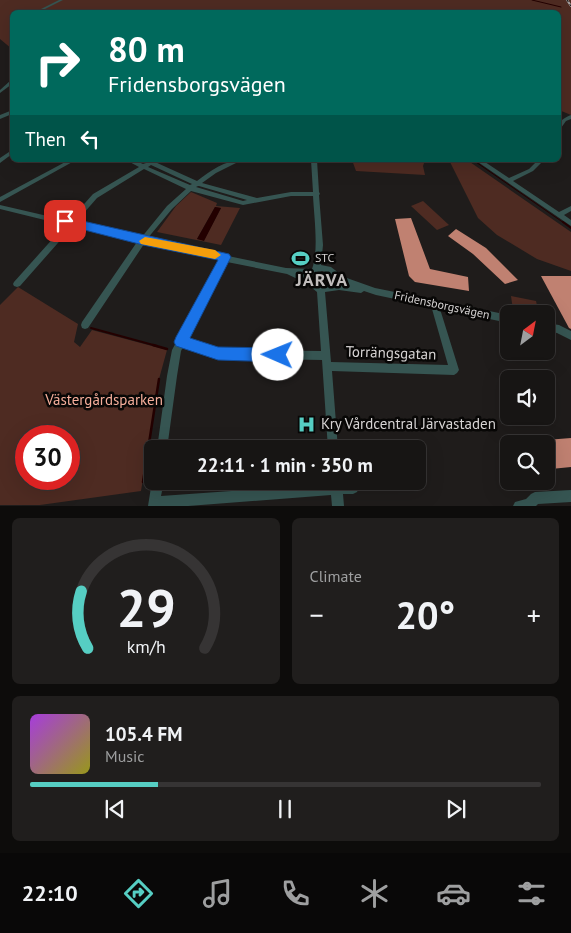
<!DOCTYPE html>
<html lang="en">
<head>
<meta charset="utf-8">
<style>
	:root { --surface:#171514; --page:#201e1d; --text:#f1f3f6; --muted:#9e9fa0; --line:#363434; --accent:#56cec3 }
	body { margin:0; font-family:"PT Sans",sans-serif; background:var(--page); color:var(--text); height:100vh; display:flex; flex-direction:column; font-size:19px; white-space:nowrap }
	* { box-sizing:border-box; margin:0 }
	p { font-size:16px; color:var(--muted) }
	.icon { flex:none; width:28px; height:28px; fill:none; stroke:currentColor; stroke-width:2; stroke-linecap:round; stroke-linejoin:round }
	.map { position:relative; height:506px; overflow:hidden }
	.panel { display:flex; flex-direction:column; gap:12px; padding:12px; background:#0d0c0b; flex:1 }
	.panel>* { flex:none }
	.top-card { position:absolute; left:10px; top:10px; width:551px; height:152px; border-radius:8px; box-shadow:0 5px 20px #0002,0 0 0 1px var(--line); background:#00695c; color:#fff; overflow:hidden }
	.needle { width:32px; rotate:32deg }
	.controls { position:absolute; left:500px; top:305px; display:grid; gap:10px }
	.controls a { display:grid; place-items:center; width:55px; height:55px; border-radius:8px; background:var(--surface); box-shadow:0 5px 20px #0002,0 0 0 1px var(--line); font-size:25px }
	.speed { position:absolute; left:15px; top:425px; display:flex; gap:10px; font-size:25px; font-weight:700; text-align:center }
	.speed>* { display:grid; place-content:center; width:65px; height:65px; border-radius:50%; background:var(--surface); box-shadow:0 5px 20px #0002,0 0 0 1px var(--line); line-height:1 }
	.speed .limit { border:8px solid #d22; background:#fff; color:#111 }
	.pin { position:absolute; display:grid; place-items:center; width:42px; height:42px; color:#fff; margin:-21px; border-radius:10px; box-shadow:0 2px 8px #0006 }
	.me { position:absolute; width:55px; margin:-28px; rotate:271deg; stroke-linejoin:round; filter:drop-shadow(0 0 4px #0008) }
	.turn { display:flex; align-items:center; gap:18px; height:105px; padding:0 15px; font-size:22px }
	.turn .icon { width:65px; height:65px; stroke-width:2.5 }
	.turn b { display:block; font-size:35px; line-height:42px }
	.then { display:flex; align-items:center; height:48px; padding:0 15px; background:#0003; gap:10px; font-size:19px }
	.big { font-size:38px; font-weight:700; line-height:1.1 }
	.panel .card { flex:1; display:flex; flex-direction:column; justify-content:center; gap:8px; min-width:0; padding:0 18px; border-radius:8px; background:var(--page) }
	.panel .dial { align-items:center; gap:0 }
	.dial svg { height:130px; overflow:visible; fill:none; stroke:var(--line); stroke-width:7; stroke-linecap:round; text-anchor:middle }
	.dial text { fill:var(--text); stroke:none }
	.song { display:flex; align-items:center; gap:15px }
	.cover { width:60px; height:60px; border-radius:8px; background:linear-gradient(135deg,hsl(280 70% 55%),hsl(60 70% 35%)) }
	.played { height:5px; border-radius:2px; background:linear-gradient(90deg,var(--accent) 25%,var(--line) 25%) }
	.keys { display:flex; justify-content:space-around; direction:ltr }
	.heat { display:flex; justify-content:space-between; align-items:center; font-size:28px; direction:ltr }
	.panel .tiles { flex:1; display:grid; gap:12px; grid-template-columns:1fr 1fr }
	.card:last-child { grid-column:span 2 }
	.trip { position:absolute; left:144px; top:440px; width:282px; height:50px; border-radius:8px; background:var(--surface); box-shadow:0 5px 20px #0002,0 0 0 1px var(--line); font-weight:700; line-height:50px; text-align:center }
	.tab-bar { display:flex; height:80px; justify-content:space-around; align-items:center; background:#090808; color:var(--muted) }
	.tab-bar .icon { width:35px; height:35px }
	.tab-bar .current { color:var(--accent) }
	.tab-bar b { font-size:22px; color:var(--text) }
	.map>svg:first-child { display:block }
	.green { fill:#4e2b22; fill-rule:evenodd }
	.water { fill:#230000 }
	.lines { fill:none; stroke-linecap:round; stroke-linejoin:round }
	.stream-far2 { stroke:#230000; stroke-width:1 }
	.stream-far1 { stroke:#230000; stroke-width:2 }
	.stream { stroke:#230000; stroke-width:2.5 }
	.building { fill:#c08171 }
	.minor { fill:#365552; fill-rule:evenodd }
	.rail-casing { stroke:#aaa7a7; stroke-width:2 }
	.rail { stroke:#080706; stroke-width:1; stroke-dasharray:2.5; stroke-linecap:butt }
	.route { fill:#1a73e8; stroke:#114b97 }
	.slow { fill:#f59e0b }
	.labels { text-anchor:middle; stroke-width:5; stroke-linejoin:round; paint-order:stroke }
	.poi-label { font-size:12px; fill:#d7d4d4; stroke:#080706; text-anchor:start }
	.street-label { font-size:12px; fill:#d7d4d4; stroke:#080706 }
	.near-street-label { font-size:15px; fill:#d7d4d4; stroke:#080706 }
	.near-park-label { font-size:15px; fill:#f6ae9b; stroke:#080706 }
	.near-poi-label { font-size:15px; fill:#d7d4d4; stroke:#080706; text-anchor:start }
	.district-label { font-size:18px; font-weight:bold; letter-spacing:1px; fill:#c1bdbc; stroke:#080706 }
</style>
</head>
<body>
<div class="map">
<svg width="571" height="506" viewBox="0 0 571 506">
	<rect width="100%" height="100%" fill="#1f1c1b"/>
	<!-- green -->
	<g class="green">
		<polygon points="0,0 571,0 571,115 559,110 559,12 12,12 12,49 0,39"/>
		<polygon points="352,160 425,160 423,166 425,175 356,171"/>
		<polygon points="449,160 467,160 571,232 571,271 537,259 497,235 478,218"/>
		<path d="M191,192l26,11 -1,3 24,2 -19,37 -64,-13 19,-26zM215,207l6,1 -17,32 -7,-1z"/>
		<polygon points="423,201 449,225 437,230 411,206"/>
		<path d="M18,287l60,37 -4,18 6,5 12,-17 75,20 -8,29 -18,112 -101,14h-40v-200zM69,436v43h-43v-43z"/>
		<polygon points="511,296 536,301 539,314 513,310"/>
	</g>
	<!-- water -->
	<polygon class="water" points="215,207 221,208 204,241 197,239"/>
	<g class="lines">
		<!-- stream-far2 -->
		<g class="stream-far2">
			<polyline points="532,0 561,7"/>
			<polyline points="473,160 564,223"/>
		</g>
		<!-- stream-far1 -->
		<g class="stream-far1">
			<polyline points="563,222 571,228"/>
			<polyline points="91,328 157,346"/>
		</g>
		<!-- stream -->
		<g class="stream">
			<polyline points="153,345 167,349"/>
			<polyline points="143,482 159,379"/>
		</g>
	</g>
	<!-- building -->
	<g class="building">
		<polygon points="411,218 430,269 468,277 469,291 415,282 409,276 395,219"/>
		<polygon points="456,229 486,248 518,280 505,284 473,254 448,236"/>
		<polygon points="541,276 571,276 571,329 569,328"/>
		<polygon points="571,438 571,467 551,469 546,459 546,440"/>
	</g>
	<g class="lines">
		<!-- minor -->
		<g class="minor">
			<polygon points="59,0 63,0 39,12 35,12"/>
			<polygon points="12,28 12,33 10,32 10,29"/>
			<polygon points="10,81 12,81 12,84 0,93 0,90"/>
			<polygon points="10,111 12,111 12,114 0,119 0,115"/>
			<path d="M571,115v4l-5,2 -5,7 -2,1c0,-9 5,-11 12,-14z"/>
			<polygon points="12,150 12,154 0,163 0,158"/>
			<polygon points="69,160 76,160 0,202 0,197"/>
			<path d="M126,160h8l9,4 3,-1 -2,-2 1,-1h13l-3,2 42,19c13,-10 28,-21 45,-21l-26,13 -14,10 55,15 34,-6h22l-2,-32h6l2,32 1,2 -1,1 4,50 -2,20 10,2 13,10 31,11 134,27v8l-69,-14 19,61 -2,3 -3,2 -122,-4 6,78h-10l-6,-89 -104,-2 -35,-11 -2,4 -4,25 -10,73h-10l10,-73 5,-26 48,-90 -76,-16 -56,84 -3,1 -3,-1 -1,-3 1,-3 55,-80 -65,-15 -52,59 -3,1 -3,-1 -1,-2 1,-2 51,-57 -65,-16v-4l69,16 24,-27 46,-27zM151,165l41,19 -2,1 -42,-18zM144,169l42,20 -19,17 -26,32 -65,-16 21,-24zM198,186h1l48,14 -4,1 -47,-14zM191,191l52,14 48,-9h22c1,20 6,55 -1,73l-26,-1 -58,-12 -3,-2 -2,1 -76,-16 25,-30zM227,262l60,12 19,9 11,9 4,59 -103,-1 -31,-10zM322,271l4,1 12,9 9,4 -8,-1 -19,1 -8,-6 -9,-4h9zM339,290l22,3 3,-2 12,4 57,12 -1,2 16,56 -117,-3 -6,-70z"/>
			<polygon points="475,160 482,160 509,178 529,169 538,160 544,160 533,171 513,181 559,212 571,206 571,211 564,215 571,220 571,226"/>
			<polygon points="546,323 559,325 571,331 571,340 557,333 546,331"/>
			<polygon points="152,481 164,481 161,496 330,484 330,481 342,481 342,483 353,482 357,484 359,488 357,492 353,494 343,494 344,506 332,506 331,495 188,506 148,506"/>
			<polygon points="571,490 571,502 538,504 536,506 513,506 515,502 526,499 531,494 535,492"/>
		</g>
		<defs>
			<polyline id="rail" points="567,0 571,6"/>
		</defs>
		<!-- rail casing -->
		<use href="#rail" class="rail-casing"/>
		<!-- rail -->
		<use href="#rail" class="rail"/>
	</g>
	<!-- route -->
	<polygon class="route" points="65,217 229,254 231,257 190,338 218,347 278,348 282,350 285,355 282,360 278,362 218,360 176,346 174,342 176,337 218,260 143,245 61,224 60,221"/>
	<!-- slow -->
	<polygon class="slow" points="145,237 215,250 221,255 215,259 141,244 139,241"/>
	<!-- icons -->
	<defs>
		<symbol id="stadium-bare" viewBox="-9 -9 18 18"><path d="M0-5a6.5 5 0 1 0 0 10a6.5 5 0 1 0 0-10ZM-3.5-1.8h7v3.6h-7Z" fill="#56cec3" stroke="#080706" stroke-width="2.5" paint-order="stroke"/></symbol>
		<symbol id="hospital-bare" viewBox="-9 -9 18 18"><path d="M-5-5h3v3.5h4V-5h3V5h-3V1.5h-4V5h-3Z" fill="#56cec3" stroke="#080706" stroke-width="2.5" paint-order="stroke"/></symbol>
	</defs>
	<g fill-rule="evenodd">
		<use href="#stadium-bare" x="288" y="246" width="25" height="25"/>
		<use href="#hospital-bare" x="294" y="412" width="25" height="25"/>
	</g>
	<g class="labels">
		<!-- poi labels -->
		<g class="poi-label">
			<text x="315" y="262">STC</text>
		</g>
		<!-- street labels -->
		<g class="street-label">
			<text transform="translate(442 305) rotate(12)" y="4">Fridensborgsvägen</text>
		</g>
		<!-- near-street labels -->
		<g class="near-street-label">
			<text transform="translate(391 353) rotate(2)" y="5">Torrängsgatan</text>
		</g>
		<!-- near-park labels -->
		<g class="near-park-label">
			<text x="104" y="405">Västergårdsparken</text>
		</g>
		<!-- near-poi labels -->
		<g class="near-poi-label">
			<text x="321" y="429">Kry Vårdcentral Järvastaden</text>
		</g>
		<!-- district labels -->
		<g class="district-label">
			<text x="322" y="286">JÄRVA</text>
		</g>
	</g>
</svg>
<div class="controls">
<a><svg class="needle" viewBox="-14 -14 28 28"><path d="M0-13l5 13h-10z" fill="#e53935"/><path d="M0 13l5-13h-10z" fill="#9e9fa0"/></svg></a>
<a><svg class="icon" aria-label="sound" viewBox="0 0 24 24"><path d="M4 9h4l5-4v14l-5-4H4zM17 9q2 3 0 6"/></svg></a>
<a><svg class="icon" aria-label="search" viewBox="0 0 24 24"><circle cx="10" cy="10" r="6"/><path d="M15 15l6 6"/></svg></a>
</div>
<div class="speed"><div class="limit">30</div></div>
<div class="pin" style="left:65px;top:221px;background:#d93025"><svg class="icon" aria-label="arrive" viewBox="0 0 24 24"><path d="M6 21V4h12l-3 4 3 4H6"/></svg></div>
<svg class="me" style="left:278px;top:355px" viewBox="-20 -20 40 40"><circle r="19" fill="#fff"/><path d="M0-13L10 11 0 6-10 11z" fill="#1a73e8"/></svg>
<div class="trip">22:11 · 1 min · 350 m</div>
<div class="top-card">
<div class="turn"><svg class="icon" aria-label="right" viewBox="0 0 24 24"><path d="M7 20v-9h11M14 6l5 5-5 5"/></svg><div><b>80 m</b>Fridensborgsvägen</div></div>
<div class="then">Then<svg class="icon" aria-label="left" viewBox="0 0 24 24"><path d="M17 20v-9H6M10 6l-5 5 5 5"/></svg></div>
</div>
</div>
<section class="panel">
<div class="tiles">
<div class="card dial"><svg viewBox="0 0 100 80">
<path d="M14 69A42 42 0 1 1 86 69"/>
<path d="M14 69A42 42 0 0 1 10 34" stroke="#56cec3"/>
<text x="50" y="56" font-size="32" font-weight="700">29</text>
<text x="50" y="72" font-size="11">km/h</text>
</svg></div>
<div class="card"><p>Climate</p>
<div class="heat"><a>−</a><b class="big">20°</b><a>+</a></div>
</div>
<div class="card">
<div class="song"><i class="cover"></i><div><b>105.4 FM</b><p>Music</p></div></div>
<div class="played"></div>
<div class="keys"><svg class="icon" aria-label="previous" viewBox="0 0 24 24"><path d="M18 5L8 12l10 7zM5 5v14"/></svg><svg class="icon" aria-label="pause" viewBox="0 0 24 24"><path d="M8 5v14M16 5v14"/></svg><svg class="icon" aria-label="next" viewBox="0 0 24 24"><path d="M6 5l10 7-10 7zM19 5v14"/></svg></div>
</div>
</div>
</section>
<nav class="tab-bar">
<b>22:10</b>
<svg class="icon current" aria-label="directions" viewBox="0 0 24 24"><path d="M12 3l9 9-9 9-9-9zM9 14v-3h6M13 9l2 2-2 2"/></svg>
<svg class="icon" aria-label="music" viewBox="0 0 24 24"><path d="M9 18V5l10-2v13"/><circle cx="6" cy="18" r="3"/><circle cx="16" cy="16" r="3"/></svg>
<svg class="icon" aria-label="phone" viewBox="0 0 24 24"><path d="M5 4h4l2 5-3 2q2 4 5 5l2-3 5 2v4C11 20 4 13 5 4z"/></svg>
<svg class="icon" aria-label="climate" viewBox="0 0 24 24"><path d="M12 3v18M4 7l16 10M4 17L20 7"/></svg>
<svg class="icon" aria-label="car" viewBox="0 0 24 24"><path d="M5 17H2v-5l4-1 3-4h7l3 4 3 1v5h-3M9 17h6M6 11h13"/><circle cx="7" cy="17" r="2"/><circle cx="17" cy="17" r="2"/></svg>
<svg class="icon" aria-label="filters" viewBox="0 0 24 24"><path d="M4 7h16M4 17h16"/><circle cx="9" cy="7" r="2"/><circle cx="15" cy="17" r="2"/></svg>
</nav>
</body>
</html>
